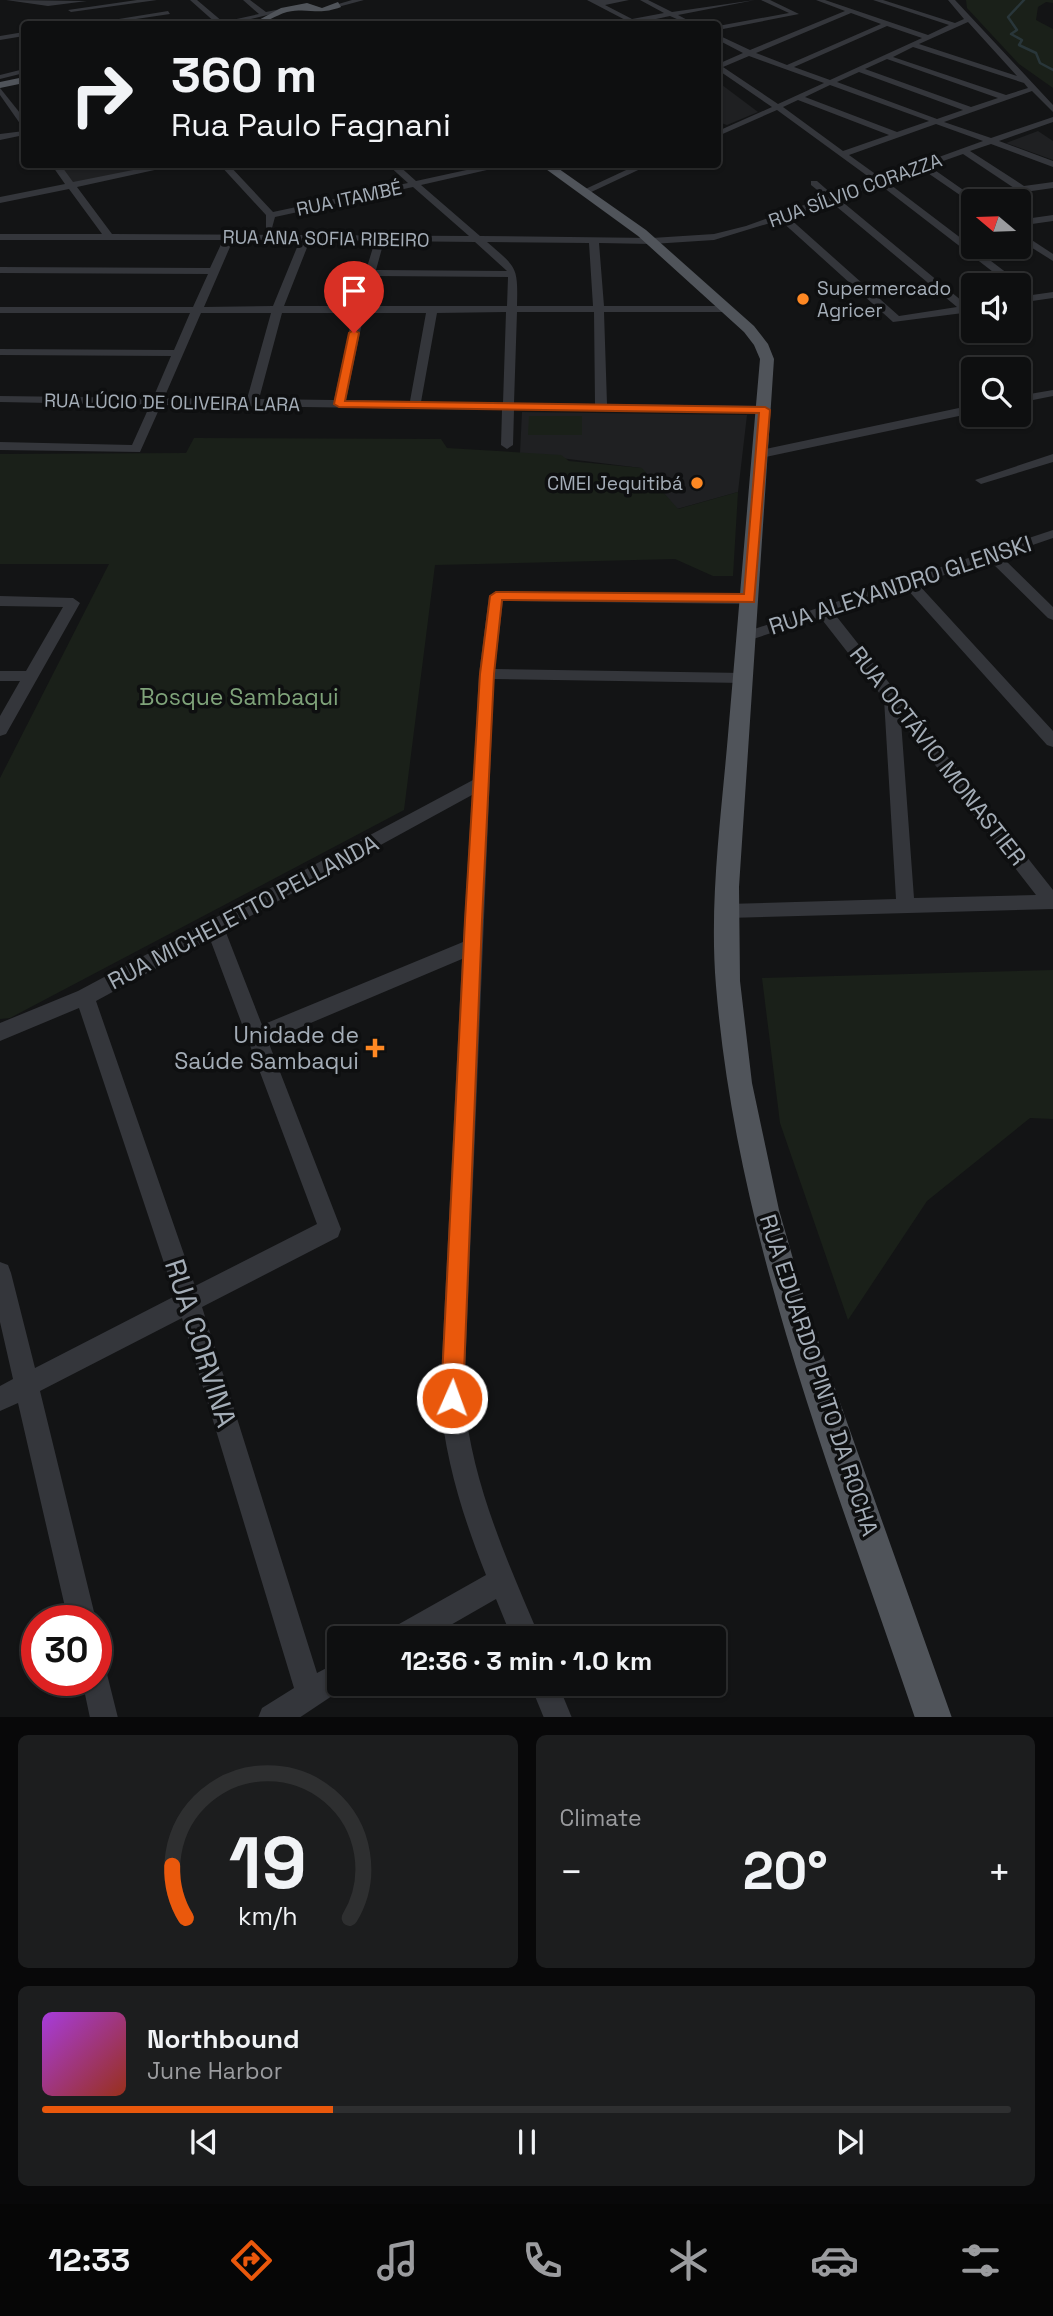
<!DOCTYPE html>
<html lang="en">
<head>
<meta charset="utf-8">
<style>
	:root { --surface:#0e0f10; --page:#1c1d1e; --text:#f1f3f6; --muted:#9b9c9f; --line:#2e2f30; --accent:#ea580c }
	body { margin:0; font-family:"Space Grotesk",sans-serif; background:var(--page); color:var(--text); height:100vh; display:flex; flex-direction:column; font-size:26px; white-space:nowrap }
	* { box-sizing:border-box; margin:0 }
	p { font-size:23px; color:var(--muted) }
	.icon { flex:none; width:38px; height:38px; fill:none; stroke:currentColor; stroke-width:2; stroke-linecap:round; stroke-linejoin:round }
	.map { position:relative; height:1717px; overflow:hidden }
	.side { display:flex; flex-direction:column; gap:18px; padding:18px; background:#080809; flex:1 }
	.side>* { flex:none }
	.hud { position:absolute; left:21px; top:21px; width:700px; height:147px; border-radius:7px; box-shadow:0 2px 5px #0004,0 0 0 2px var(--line); background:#0e0f10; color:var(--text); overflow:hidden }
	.needle { width:46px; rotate:289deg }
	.controls { position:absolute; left:961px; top:189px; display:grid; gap:14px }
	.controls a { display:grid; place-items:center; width:70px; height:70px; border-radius:7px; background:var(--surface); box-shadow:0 2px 5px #0004,0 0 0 2px var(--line); font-size:35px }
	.speed { position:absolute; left:21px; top:1605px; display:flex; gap:14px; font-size:35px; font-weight:700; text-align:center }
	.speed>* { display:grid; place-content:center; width:91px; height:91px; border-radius:50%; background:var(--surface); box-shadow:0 2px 5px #0004,0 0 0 2px var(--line); line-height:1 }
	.speed .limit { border:10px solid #d22; background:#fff; color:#111 }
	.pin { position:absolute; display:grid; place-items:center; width:60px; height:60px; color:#fff; margin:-72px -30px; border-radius:50% 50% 50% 0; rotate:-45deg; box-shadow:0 0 7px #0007 }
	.pin .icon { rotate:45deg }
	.me { position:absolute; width:77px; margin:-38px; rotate:2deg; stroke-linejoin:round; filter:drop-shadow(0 0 5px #0008) }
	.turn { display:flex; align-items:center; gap:24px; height:147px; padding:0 35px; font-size:32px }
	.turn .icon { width:91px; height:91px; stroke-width:2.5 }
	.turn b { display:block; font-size:49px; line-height:60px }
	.big { font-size:52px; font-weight:600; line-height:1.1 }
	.side .widget { flex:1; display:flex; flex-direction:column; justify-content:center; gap:10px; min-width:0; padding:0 24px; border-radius:10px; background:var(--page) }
	.side .dial { align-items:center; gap:0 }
	.dial svg { height:182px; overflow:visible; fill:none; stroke:var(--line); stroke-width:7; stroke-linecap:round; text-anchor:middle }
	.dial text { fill:var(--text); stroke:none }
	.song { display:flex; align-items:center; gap:21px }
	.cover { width:84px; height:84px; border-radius:10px; background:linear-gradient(135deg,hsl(280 70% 55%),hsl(10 70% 35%)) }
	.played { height:7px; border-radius:4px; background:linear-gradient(90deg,var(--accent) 30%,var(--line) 30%) }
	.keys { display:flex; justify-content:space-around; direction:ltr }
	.heat { display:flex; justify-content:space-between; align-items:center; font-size:38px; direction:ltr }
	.side .tiles { flex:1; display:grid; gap:18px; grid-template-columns:1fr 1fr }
	.widget:last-child { grid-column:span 2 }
	.trip { position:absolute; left:327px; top:1626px; width:399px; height:70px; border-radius:7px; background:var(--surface); box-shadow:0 2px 5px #0004,0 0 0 2px var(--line); font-weight:600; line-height:70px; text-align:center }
	.tabs { display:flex; height:112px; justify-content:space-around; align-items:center; background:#060606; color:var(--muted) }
	.tabs .icon { width:49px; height:49px }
	.tabs .active { color:var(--accent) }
	.tabs b { font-size:32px; color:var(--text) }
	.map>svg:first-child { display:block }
	.built { fill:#1f2022 }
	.green { fill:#1a2019 }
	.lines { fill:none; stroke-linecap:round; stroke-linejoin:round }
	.stream { stroke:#29363a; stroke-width:2.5 }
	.minor { fill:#34363b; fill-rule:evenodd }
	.major { fill:#50545a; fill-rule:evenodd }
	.route { fill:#ea580c; stroke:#983908; stroke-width:2 }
	.poi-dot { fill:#fe8823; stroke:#0e0f10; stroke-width:2.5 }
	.labels { text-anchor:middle; stroke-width:7; stroke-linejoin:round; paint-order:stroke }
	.far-street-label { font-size:19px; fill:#a4adb7; stroke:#0e0f10 }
	.far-poi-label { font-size:19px; fill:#a4adb7; stroke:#0e0f10; text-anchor:start }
	.street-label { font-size:23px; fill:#a4adb7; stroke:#0e0f10 }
	.park-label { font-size:23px; fill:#7fa37a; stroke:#0e0f10 }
	.poi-label { font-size:23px; fill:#a4adb7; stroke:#0e0f10; text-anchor:end }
	.near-street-label { font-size:28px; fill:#a4adb7; stroke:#0e0f10 }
</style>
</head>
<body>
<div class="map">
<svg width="1053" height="1718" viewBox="0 0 1053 1718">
	<rect width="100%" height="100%" fill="#131415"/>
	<!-- built -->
	<g class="built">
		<polygon points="718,82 758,112 727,125 718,122"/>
		<polygon points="1038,131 1053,141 1053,160 1006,143"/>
		<polygon points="58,165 128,165 133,171 72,183"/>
		<polygon points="522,412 747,415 738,492 677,509 641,468 520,453"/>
	</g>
	<!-- green -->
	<g class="green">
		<polygon points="966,0 1053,0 1053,3 1046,2 1038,7 1036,20 1053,29 1053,88 1019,64 967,8"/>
		<polygon points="529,416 582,416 582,435 528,435"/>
		<polygon points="194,438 441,439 447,448 561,455 569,461 642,468 678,509 738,492 733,576 713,576 675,559 435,565 404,810 10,1018 0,1019 0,778 109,564 0,564 0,454 186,453"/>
		<polygon points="1053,970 1053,1119 1030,1118 927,1201 848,1320 780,1123 762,978"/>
	</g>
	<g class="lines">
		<!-- stream -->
		<polyline class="stream" points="1024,0 1008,17 1017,30 1011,34 1022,40 1019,45 1036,53 1040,63 1053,70"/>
		<!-- minor -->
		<g class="minor">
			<polygon points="6,0 87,1 48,6"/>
			<polygon points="137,0 157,0 71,12 68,10"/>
			<polygon points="190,0 197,0 223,22 259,14 243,0 250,0 266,12 281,9 284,11 230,24 217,24"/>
			<polygon points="352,0 364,0 338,7 335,5"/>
			<polygon points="587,0 629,0 605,5 632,19 664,13 640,0 648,0 672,12 755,0 678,15 695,24 688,24 670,16 633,24"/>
			<polygon points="761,0 770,0 799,14 718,30 718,26 789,13"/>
			<path d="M816,0h9l103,35 21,-10 -76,-25h10l72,23 9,-4 -16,-19h7l98,105v7l-21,-21 -88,31 47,16 62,-21v5l-54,19 54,20v6l-62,-23 -21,7 54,35 29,-4v6l-78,11 3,2h-5v3l-51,-35 -35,13 133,101v4l-10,-2 -131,-101 -40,15 129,107 5,-1v10l-10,-2 -70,9 -113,-102 -66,20 -62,4 -53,-1 5,63h122l5,3 -5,3h-122l3,92 158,2 6,4 -2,3 -255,-3 -1,35 -6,4 -6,-4 1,-35 -341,-5 -21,47 -140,-2v-8l132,3 18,-40 -150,-3v-6l153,2 18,-42 -171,-1v-6l174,1 16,-37h-190v-6h193l15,-33 -208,-1v-6l210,1 13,-28h-223v-6h102l-33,-45 -69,14v-6l65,-13 -14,-20h9l13,18 90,-18h19l-105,23 35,47 357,2 -56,-49 -138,30 -3,11h-6v-13l-47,-51h9l45,48 135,-29 -21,-19h10l19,17 78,-17h19l-92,21 59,51 172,2 62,-4 32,-8 80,-29 -15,-12v-4h6l16,14 40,-15 -96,-70 -59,26v-5l54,-24 -54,-37v-6l25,-11 -25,-13v-5l32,15 95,-39zM851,13l30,11 -94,41 -31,-12zM968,22l49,54 -98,-32zM887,26l35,12 -92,42 -36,-13zM913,47l111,36 4,5 -22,7 -113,-38zM749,56l75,27 -46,21 -55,-37zM887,59l111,39 -27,9 -106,-38zM859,72l104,38 -26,9 -100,-37zM830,85l99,36 -32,11 -92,-35zM798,100l91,35 -46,16 -60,-44zM936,124l47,17 -102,37 -32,-23zM963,154l51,34 -45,6 -40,-28zM831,202l126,105 -58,9 -111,-99zM233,240h67l-27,66 -69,1zM310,240l65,1 -20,65h-71zM384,241l91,1 32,29 -131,-1zM487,242l102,1 4,63h-76c1,-40 0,-38 -30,-64zM374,276l134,1 -1,29h-142zM506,312l-3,91 -82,-1 16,-89zM517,312h77l1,92 -81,-1zM201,313h70l-24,86 -83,-1zM282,313h71l-19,87 -75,-1zM364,313h62l-16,88 -64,-1z"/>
			<polygon points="168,11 170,14 102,24 88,24"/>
			<polygon points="24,32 24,36 0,40 0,36"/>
			<polygon points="24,69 24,73 0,79 0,75"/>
			<polygon points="0,88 24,118 24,125 21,125 0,95"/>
			<polygon points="24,131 24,135 0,140 0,134"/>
			<polygon points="639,164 651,164 587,194 579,192"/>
			<polygon points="1053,215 1053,221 1018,226 1018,220"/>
			<polygon points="1018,231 1053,254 1053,261 1018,239"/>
			<polygon points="1053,292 1053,298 1018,303 1018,297"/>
			<polygon points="1053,390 1053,396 1018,403 1018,396"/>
			<polygon points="973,405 973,413 761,458 755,454 761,450"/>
			<polygon points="1053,454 1053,462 981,484 975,480"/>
			<path d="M1053,530v8l-52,18 52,51v13l-5,-2 -59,-58 -71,24 135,147v16l-6,-2 -141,-157 -73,24 220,278v19l-326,9 -6,-2 -3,-5 3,-5 6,-2 169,-5 -12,-200 -64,-82 -73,24 -5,-2 -2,-3 2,-3zM901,721l135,174 -122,3z"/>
			<path d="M496,591l259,5 2,3 -7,5 -247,-3 -8,68 249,4 8,5 -8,5 -250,-4 -30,719c8,86 43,162 76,240h-28l-16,-39 -68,39h-40l4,-10 94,-53c-23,-58 -41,-115 -46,-177l22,-439 -194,82 73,188 -3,8 -136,70 115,366 23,-12v23h10l-51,34h-41l4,-10 32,-20 -112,-370 -142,73 56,229h-28l-50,-217 -18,8v-25l13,-7 -13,-57v-60l8,3 3,8 24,95 140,-72 -96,-288 -79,33v-18l78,-32 395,-211 6,-106 10,-78zM472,795l-9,147 -201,83 -37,-95zM210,939l107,285 -122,62 -99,-285z"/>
			<polygon points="0,596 73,598 80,603 6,734 0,736 0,716 20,681 0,681 0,671 26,671 63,607 0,606"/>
			<polygon points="96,1666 106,1670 118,1718 90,1718 82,1680 96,1680"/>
			<polygon points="530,1684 558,1684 572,1718 544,1718"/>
		</g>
		<!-- major -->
		<g class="major">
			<path d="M338,2l3,5c-24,9 -31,0 -54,5 -14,4 -22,13 -36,12l30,-16 26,-5 15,5z"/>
			<polygon points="24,77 24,83 0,88 0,82"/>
			<path d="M539,164h13l94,66 108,96 14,18 6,15 -35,528 1,94 12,102 27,127 31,108 142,400h-37c-81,-240 -178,-478 -199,-732 -7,-84 5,-168 12,-251 11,-126 21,-251 32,-376l-6,-14 -10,-13 -106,-96z"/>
		</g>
	</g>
	<!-- route -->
	<polygon class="route" points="354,330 359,333 345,401 765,407 770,410 754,602 502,600 494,674 482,920 463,1398 460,1406 452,1409 444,1406 441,1398 465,920 480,674 490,596 496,592 744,594 759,413 339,407 334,404 349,333"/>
	<!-- markers -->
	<g class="poi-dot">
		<circle cx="803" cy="299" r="7"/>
		<circle cx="697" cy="483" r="7"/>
		<path d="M371.5 1037.5h7v7h7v7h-7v7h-7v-7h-7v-7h7z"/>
	</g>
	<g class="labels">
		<!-- far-street labels -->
		<g class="far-street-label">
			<text transform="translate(855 190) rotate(-20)" y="7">RUA SÍLVIO CORAZZA</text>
			<text transform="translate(349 198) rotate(-12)" y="7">RUA ITAMBÉ</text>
			<text transform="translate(326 238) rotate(1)" y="7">RUA ANA SOFIA RIBEIRO</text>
			<text transform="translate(172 402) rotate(1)" y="7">RUA LÚCIO DE OLIVEIRA LARA</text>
		</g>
		<!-- far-poi labels -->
		<g class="far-poi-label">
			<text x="817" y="295">Supermercado<tspan x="817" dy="22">Agricer</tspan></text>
			<text x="683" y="490" text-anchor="end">CMEI Jequitibá</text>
		</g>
		<!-- street labels -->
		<g class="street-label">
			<text transform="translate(900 585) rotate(-18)" y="8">RUA ALEXANDRO GLENSKI</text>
			<text transform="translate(938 756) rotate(52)" y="8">RUA OCTÁVIO MONASTIER</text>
			<text transform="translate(243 912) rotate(-28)" y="8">RUA MICHELETTO PELLANDA</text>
			<text transform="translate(819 1375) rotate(72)" y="8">RUA EDUARDO PINTO DA ROCHA</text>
		</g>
		<!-- park labels -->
		<g class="park-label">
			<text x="239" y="705">Bosque Sambaqui</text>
		</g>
		<!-- poi labels -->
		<g class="poi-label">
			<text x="359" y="1043">Unidade de<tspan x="359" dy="26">Saúde Sambaqui</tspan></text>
		</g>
		<!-- near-street labels -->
		<g class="near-street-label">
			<text transform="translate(201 1343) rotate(72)" y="10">RUA CORVINA</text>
		</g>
	</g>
</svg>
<div class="controls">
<a><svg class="needle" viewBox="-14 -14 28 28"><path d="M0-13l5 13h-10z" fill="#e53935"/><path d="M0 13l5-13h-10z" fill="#9b9c9f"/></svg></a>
<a><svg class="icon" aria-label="sound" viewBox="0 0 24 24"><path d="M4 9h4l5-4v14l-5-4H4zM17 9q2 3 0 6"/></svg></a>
<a><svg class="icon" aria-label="search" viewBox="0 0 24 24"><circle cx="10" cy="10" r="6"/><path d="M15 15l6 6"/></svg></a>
</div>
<div class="speed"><div class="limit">30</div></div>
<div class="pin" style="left:354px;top:333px;background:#d93025"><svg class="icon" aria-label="arrive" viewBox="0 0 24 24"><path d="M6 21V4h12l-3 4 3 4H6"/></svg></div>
<svg class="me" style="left:452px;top:1398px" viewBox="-20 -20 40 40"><circle r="17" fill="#ea580c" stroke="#fff" stroke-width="3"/><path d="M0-11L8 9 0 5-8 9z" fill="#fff"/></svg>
<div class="trip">12:36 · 3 min · 1.0 km</div>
<div class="hud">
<div class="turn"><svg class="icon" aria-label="right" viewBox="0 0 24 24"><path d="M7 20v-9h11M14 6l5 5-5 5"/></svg><div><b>360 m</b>Rua Paulo Fagnani</div></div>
</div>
</div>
<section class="side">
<div class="tiles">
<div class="widget dial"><svg viewBox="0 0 100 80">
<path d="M14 69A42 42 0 1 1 86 69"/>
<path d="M14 69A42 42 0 0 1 8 46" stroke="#ea580c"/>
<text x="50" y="56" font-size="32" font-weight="700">19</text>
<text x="50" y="72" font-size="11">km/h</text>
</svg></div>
<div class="widget"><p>Climate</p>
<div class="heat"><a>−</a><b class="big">20°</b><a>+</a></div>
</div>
<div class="widget">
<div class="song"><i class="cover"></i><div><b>Northbound</b><p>June Harbor</p></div></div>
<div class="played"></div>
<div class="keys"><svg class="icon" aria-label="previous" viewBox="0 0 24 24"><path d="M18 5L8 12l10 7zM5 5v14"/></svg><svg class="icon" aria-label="pause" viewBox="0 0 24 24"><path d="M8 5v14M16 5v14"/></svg><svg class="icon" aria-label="next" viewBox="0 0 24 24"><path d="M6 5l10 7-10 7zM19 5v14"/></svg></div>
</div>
</div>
</section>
<nav class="tabs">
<b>12:33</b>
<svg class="icon active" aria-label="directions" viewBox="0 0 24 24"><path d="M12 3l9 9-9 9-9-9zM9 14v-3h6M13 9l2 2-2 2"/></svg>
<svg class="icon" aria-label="music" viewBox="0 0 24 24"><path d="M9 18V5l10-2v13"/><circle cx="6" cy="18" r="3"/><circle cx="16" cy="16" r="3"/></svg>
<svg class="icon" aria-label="phone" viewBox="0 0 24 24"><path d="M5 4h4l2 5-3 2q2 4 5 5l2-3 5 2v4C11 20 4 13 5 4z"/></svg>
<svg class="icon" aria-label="climate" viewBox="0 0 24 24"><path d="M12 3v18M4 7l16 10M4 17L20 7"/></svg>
<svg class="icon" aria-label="car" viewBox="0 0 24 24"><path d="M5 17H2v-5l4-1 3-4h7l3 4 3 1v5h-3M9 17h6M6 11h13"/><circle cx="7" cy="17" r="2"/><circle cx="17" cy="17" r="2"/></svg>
<svg class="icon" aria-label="filters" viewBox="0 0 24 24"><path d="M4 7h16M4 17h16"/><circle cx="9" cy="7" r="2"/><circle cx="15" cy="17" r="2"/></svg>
</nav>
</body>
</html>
